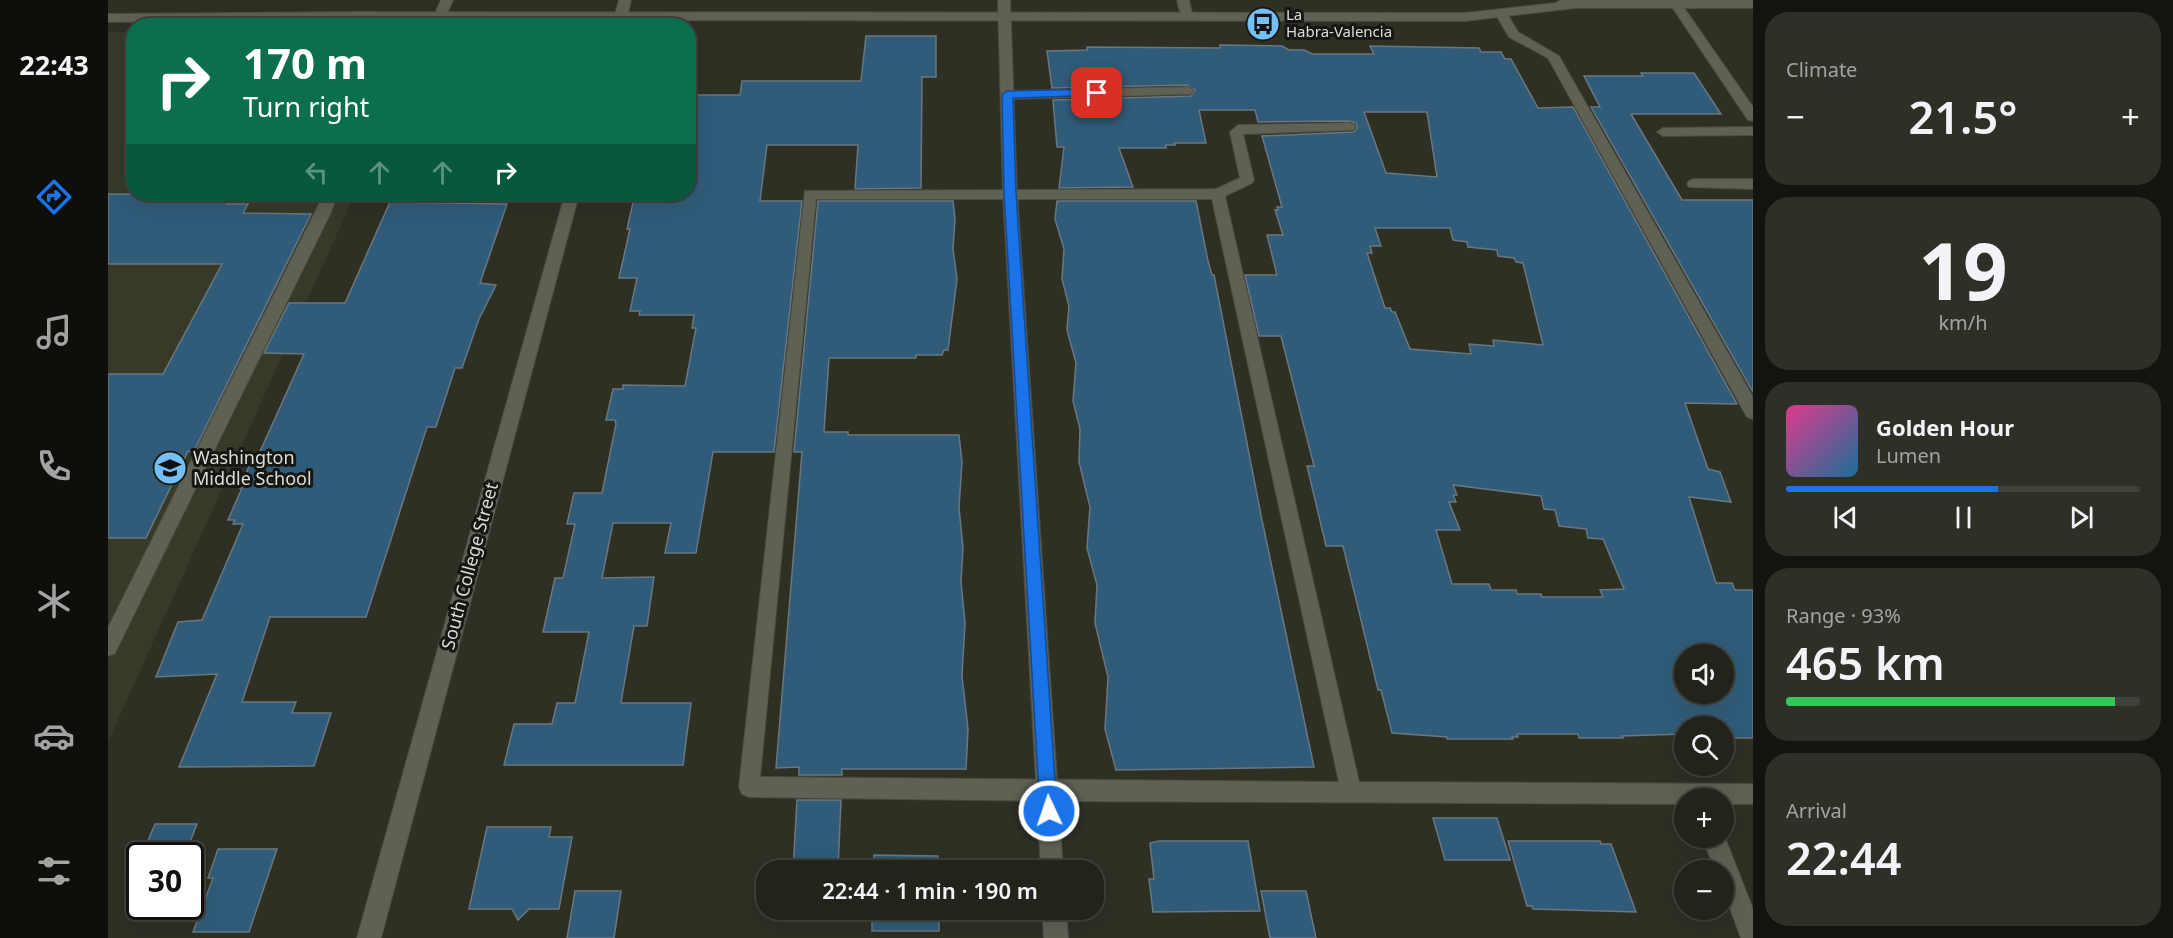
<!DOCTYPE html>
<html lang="en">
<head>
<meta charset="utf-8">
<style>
	:root { --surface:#22241b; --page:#2e3028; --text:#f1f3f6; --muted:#a2a4a3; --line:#3f413a; --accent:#1a73e8 }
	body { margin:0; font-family:"Noto Sans",sans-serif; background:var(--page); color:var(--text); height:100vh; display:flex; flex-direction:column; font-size:22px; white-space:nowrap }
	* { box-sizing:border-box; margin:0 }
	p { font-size:20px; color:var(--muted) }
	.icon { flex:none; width:33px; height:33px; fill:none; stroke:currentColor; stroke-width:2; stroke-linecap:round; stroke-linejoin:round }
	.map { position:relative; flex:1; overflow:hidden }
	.side { display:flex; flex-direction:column; gap:12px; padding:12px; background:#13140f; width:420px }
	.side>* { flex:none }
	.top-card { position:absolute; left:18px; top:18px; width:570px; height:183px; border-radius:24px; box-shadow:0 6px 24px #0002,0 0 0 2px var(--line); background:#0b6e4f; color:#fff; overflow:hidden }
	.controls { position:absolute; left:1566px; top:644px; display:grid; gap:12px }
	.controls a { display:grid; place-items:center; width:60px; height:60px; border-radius:50%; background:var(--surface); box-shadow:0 6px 24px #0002,0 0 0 2px var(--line); font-size:30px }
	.speed { position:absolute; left:18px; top:842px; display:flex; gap:12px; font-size:30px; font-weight:700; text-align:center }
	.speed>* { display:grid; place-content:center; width:78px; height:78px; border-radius:50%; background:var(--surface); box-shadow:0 6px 24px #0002,0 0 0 2px var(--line); line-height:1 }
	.speed .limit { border:3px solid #111; border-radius:9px; background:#fff; color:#111 }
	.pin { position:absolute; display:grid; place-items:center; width:51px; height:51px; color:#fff; margin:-26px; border-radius:12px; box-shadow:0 3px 9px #0006 }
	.me { position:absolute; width:66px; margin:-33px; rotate:357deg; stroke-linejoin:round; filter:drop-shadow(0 0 4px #0008) }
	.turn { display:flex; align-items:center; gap:21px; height:126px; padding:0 18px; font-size:27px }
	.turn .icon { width:78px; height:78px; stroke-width:2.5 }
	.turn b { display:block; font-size:42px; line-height:51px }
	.lanes { display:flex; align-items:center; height:57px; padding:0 18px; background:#0003; justify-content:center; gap:30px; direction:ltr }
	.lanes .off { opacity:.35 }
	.big { font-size:45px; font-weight:600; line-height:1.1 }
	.side .tile { flex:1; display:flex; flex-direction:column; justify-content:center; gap:9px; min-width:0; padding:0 21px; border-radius:24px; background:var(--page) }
	.side .dial { align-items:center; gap:0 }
	.dial b { font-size:78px; line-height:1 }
	.song { display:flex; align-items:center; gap:18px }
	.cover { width:72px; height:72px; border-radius:9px; background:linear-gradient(135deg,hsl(330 70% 55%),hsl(200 70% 35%)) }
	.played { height:6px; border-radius:3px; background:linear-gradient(90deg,var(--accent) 60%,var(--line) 60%) }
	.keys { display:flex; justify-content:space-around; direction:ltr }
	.heat { display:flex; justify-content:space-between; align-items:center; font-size:33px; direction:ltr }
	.charge { height:9px; border-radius:4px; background:linear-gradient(90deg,#34c759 93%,var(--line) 0) }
	.trip { position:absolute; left:648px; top:860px; width:348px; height:60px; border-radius:24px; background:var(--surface); box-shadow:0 6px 24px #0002,0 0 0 2px var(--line); font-weight:600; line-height:60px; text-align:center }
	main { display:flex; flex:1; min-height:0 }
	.dock { display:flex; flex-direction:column; width:108px; justify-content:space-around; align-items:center; background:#0e0e0b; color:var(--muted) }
	.dock .icon { width:42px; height:42px }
	.dock .selected { color:var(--accent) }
	.dock b { font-size:27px; color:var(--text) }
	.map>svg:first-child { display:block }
	.built { fill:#373a29 }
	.building { fill:#305c79; stroke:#6a7781; stroke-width:1.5; fill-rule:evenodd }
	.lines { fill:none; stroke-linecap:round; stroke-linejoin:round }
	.service-casing { stroke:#4a4c42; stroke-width:2 }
	.minor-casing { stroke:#4a4c42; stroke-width:2 }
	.secondary-casing { stroke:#4a4c42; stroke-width:2 }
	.service { fill:#5e6153; fill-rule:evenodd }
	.minor { fill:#5e6153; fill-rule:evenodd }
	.secondary { fill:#5e6153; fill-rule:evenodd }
	.route { fill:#1a73e8; stroke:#114b97; stroke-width:1.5 }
	.labels { text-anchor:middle; stroke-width:6; stroke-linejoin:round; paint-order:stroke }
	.far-poi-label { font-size:15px; fill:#dddfd7; stroke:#161712; text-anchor:start }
	.poi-label { font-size:18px; fill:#dddfd7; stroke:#161712; text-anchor:start }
	.street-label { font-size:18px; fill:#dddfd7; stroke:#161712 }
</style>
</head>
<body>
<main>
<nav class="dock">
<b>22:43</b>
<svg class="icon selected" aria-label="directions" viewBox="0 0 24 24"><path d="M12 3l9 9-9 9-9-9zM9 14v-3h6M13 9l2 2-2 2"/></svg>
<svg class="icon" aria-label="music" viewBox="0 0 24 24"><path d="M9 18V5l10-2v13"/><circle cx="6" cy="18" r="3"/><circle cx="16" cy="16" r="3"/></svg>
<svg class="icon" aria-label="phone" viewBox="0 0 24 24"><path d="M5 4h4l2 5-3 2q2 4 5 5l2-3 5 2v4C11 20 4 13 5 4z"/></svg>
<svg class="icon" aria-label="climate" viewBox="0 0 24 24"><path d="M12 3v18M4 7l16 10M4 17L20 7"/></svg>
<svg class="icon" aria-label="car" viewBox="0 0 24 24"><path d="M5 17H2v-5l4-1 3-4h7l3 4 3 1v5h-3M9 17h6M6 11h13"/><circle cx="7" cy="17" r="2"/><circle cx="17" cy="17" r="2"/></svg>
<svg class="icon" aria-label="filters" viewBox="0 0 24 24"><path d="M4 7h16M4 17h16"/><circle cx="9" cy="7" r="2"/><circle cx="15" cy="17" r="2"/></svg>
</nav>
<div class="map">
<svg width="1645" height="938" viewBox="0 0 1645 938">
	<rect width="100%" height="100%" fill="#2e3024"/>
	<!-- built -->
	<polygon class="built" points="0,32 25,32 26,194 247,194 0,742"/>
	<!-- building -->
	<g class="building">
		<polygon points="758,36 828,36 828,77 814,77 813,188 747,189 750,145 659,145 652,201 694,201 666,452 605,452 588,553 557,553 563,523 505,523 494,578 546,577 539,626 526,626 513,703 583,703 575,765 396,765 406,724 444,724 449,703 467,703 481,632 435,632 447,578 455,578 467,524 459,524 466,493 494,493 508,424 507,420 498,420 505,389 515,389 515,385 577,386 588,328 584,328 586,315 531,315 532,311 522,311 529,278 511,278 522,229 519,229 527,194 580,194 580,95 632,95 634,81 753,81"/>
		<path d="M1112,45l62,1 7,4h15l8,4h62l-4,-8 109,2 2,4h20l4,7h6l27,49 35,-1 164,297 -52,-1 23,66 12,3 11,30 -42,-5 27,86h16l3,7h18v148h-29v-12h-40v8l-62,2 1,2h-44l-1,-4h-61l1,3h-6l1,2h-66v-2l-55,-4 -11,-43h-3l-35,-144h-17l-19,-80h7l-33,-130h-22l-14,-61h32l-10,-40h16l-8,-25h3l-1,-3h5l-20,-71 92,-4 3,-4 -1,-5 -7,-2 -91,1 -3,-12h-56l7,33h-32l1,2h-9v3h-47l14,39 -74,1 5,-41h-7l-4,-47 138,-4 4,-6 -8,-5 -135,3 -5,-37 40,-1v-3l133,1zM1256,112h63l10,65 -51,-4zM1267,228h75l3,12 14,2 1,5 29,3 1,6 16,2 2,4 7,1 20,82 -50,-5 1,6 -25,-2 2,10 -61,-5 -15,-37h-3l-2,-4h-5l-18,-55h5l-2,-7h11zM1345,485l88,11 3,13 11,1 4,16 27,3 2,9 15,1 21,50 -24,1 3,7h-61l-1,-3h-24l-1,-4h-25l-2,-6h-37l-16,-54h24l-11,-28h7l-3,-7h4zM1576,654h40v39h-40z"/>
		<polygon points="1533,73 1586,73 1613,114 1523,114 1574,200 1645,200 1645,392 1483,107 1492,107 1476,76 1535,76"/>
		<polygon points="0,194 125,194 119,204 140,204 135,213 203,214 85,453 80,451 38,538 0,538 0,374 55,374 114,264 0,264"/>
		<polygon points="710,201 845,201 847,219 845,249 849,279 840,350 836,350 834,355 808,355 808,358 721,358 716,432 740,432 740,435 851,435 854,462 851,508 855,548 853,582 857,623 854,676 860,729 858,769 734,769 734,775 691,775 691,767 668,768 694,452 686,452"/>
		<polygon points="949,201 1088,201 1100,261 1104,275 1106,275 1154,520 1206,767 1008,770 997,729 1000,677 987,623 989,585 979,548 982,507 971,462 972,429 965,401 968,363 959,330 961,306 954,279 956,249 947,219"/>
		<polygon points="282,202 399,204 372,283 388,285 371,319 354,368 347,368 328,427 319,427 258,617 162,617 134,702 188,702 184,713 223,713 206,766 71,767 109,674 48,677 70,622 94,620 135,524 125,524 127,520 120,520 134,488 132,488 145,457 150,456 196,354 156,353 181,303 237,303"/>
		<polygon points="689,800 733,800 730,870 685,870"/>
		<polygon points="1325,818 1389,818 1402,860 1337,860"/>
		<polygon points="47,824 89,824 77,855 34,855"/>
		<polygon points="379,827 443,827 441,837 464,837 451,909 421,909 410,920 404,909 361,909"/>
		<polygon points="1051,841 1140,841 1152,911 1045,912 1041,879 1046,879 1042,843"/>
		<polygon points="1400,841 1492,841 1493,844 1503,844 1528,912 1425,909 1424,906 1419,906"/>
		<polygon points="110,849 169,849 141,932 85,932 105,878 100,878"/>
		<polygon points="766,855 830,856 830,870 765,870"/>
		<polygon points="467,891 513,891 506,938 459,938"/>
		<polygon points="1153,891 1198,891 1208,938 1162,938"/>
		<rect x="764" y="909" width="67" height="22"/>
	</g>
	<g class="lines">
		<defs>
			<g id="service">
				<polygon points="1568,1 1572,2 1645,107 1645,121 1640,120 1562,4"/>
				<polygon points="1393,9 1397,10 1410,32 1451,56 1645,397 1645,419 1639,417 1440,58 1401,37 1387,13"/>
				<polygon points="1079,87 1083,88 1085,91 1083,94 899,99 893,95 899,91"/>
				<path d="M1241,123l5,1 1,3 -1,3 -111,4 11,46 -2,3 -27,13 134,586 394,2v20h-29v-6h-40v6l-636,-3 -299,-4 -7,-3 -3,-7 66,-596 411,-2 24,-11 -10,-46 8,-7zM708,199h396l127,583 -579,-5z"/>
				<polygon points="1645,127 1645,135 1555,136 1549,132 1555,128"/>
				<polygon points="1586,179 1645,179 1645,189 1581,187 1579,184 1581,181"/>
				<polygon points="216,194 230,194 223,212 7,653 0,656 0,628"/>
			</g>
			<g id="minor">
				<polygon points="333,0 345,0 338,16 332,20 326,16"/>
				<polygon points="511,0 523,0 517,26 504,26"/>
				<polygon points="890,0 902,0 909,193 955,870 933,870 895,193"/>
				<polygon points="1069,0 1081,0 1085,17 1084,20 1074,20"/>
				<polygon points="457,194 471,194 273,938 249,938"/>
				<polygon points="1616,835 1645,909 1645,938 1633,938 1616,892 1616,870 1607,870 1594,837"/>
				<polygon points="934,909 958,909 960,938 936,938"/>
			</g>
			<polygon id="secondary" points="1453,0 1645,0 1645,8 1467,8 1357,21 246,20 0,22 0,14 246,12 1357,13 1447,3"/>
		</defs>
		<!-- service casing -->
		<use href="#service" class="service-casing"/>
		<!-- minor casing -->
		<use href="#minor" class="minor-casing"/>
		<!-- secondary casing -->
		<use href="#secondary" class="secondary-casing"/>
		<!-- service -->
		<use href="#service" class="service"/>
		<!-- minor -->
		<use href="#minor" class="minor"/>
		<!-- secondary -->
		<use href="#secondary" class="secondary"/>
	</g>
	<!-- route -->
	<polygon class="route" points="989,89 994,93 993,95 905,98 908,193 949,811 947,817 941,819 935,817 932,811 896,193 894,95 899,91"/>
	<!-- icons -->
	<defs>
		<symbol id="bus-disc" viewBox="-11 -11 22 22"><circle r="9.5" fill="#74c0f6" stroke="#161712"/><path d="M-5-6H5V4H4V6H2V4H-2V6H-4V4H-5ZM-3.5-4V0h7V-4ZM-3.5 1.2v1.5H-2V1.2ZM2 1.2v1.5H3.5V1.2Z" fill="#111"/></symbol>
		<symbol id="school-disc" viewBox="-11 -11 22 22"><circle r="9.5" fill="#74c0f6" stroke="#161712"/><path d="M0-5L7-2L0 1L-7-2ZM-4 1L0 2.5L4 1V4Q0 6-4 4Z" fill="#111"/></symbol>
	</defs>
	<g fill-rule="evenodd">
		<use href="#bus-disc" x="1136" y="5" width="38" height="38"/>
		<use href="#school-disc" x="43" y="449" width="38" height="38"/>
	</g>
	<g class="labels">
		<!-- far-poi labels -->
		<g class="far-poi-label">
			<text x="1178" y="20">La<tspan x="1178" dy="17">Habra-Valencia</tspan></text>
		</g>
		<!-- poi labels -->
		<g class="poi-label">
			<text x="85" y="464">Washington<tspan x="85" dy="21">Middle School</tspan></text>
		</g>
		<!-- street labels -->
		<g class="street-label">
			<text transform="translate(362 566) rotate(-75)" y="6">South College Street</text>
		</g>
	</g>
</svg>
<div class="controls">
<a><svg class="icon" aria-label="sound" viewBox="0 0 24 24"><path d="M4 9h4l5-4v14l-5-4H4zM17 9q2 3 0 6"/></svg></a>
<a><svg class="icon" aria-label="search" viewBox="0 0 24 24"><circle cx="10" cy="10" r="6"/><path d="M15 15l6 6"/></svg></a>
<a>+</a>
<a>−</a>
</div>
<div class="speed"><div class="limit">30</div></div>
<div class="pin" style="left:989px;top:93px;background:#d93025"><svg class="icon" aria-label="arrive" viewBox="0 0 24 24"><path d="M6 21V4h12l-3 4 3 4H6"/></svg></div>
<svg class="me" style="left:941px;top:811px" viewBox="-20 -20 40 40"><circle r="17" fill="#1a73e8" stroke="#fff" stroke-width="3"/><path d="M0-11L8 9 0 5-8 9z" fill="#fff"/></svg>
<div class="trip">22:44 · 1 min · 190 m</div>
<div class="top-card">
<div class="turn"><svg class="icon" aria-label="right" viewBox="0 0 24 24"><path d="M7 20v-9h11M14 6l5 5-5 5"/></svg><div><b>170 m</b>Turn right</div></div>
<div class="lanes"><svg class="icon off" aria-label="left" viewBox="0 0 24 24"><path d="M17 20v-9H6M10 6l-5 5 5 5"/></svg><svg class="icon off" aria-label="ahead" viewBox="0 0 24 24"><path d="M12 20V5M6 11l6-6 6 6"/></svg><svg class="icon off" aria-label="ahead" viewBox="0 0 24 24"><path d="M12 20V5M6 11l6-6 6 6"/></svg><svg class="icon" aria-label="right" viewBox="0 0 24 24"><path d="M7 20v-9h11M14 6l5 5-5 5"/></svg></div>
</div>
</div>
<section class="side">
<div class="tile"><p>Climate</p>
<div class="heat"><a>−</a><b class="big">21.5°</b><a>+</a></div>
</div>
<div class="tile dial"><b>19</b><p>km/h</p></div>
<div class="tile">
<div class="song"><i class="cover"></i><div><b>Golden Hour</b><p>Lumen</p></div></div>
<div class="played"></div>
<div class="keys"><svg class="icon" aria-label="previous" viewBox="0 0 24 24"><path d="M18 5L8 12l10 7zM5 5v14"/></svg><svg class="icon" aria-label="pause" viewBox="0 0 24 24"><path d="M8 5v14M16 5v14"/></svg><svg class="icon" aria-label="next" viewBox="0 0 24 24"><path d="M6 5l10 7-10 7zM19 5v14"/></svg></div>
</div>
<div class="tile"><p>Range · 93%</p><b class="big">465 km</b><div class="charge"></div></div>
<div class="tile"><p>Arrival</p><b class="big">22:44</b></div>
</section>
</main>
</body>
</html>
